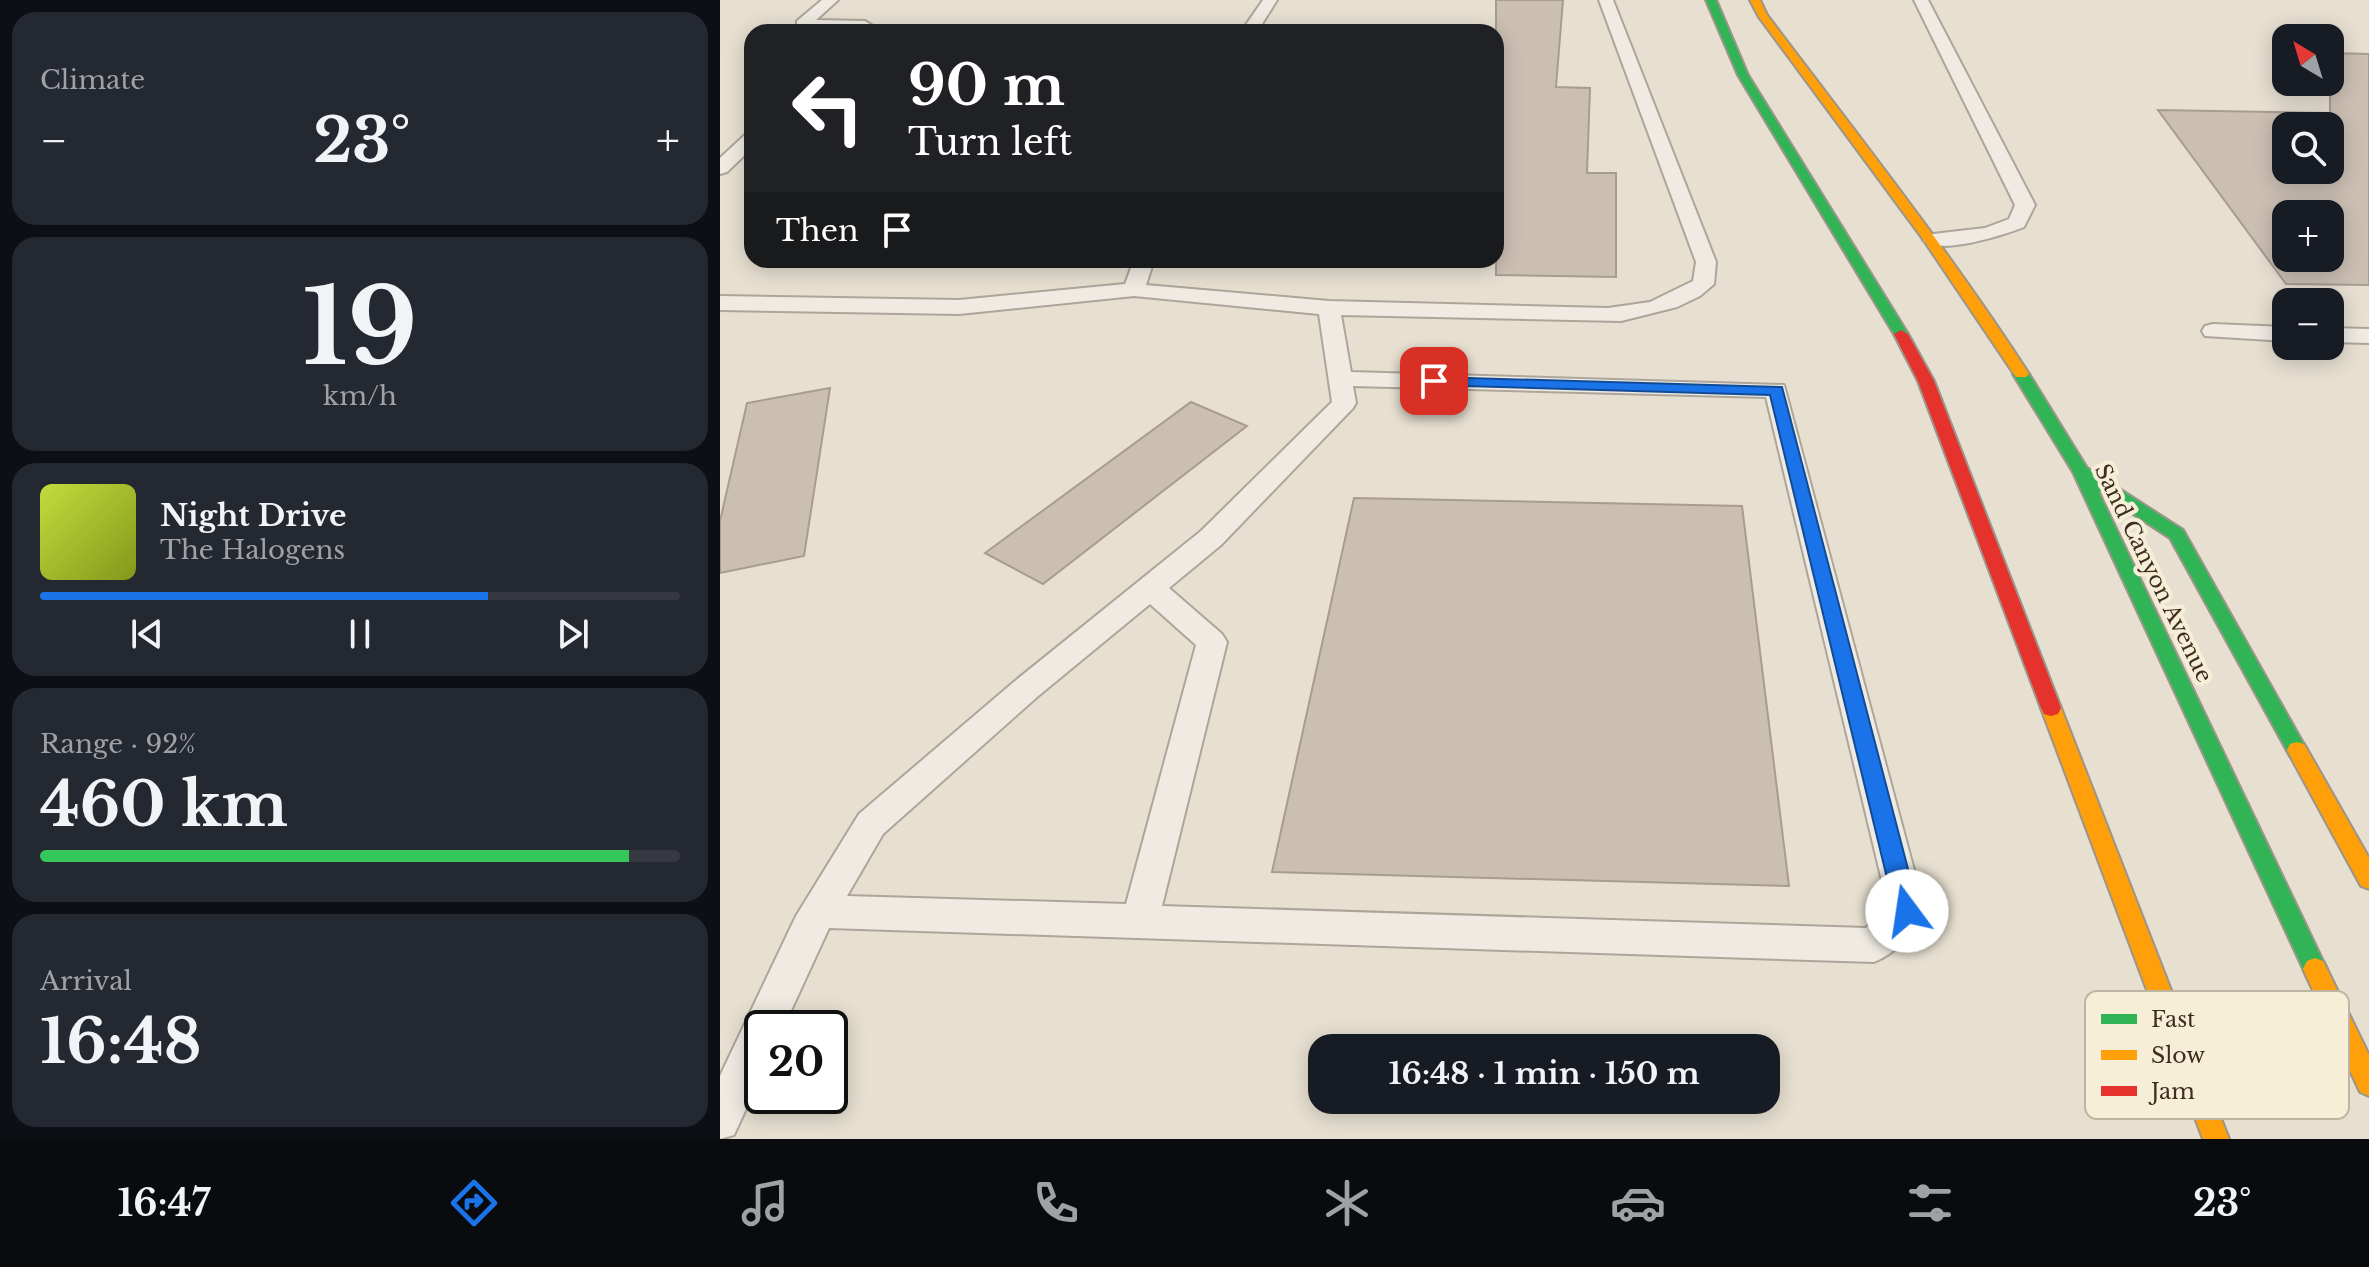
<!DOCTYPE html>
<html lang="en">
<head>
<meta charset="utf-8">
<style>
	:root { --surface:#171b24; --page:#242831; --text:#f1f3f6; --muted:#9ea1a6; --line:#363941; --accent:#1a73e8 }
	body { margin:0; font-family:"Libre Baskerville",serif; background:var(--page); color:var(--text); height:100vh; display:flex; flex-direction:column; font-size:30px; white-space:nowrap }
	* { box-sizing:border-box; margin:0 }
	p { font-size:26px; color:var(--muted) }
	.icon { flex:none; width:44px; height:44px; fill:none; stroke:currentColor; stroke-width:2; stroke-linecap:round; stroke-linejoin:round }
	.map { position:relative; flex:1; overflow:hidden }
	.side { display:flex; flex-direction:column; gap:12px; padding:12px; background:#0d0f14; width:720px }
	.side>* { flex:none }
	.guide { position:absolute; left:24px; top:24px; width:760px; height:244px; border-radius:24px; box-shadow:0 4px 20px #0003; background:#202124; color:#fff; overflow:hidden }
	.needle { width:52px; rotate:322deg }
	.controls { position:absolute; left:1552px; top:24px; display:grid; gap:16px }
	.controls a { display:grid; place-items:center; width:72px; height:72px; border-radius:16px; background:var(--surface); box-shadow:0 4px 20px #0003; font-size:40px }
	.speed { position:absolute; left:24px; top:1010px; display:flex; gap:16px; font-size:40px; font-weight:700; text-align:center }
	.speed>* { display:grid; place-content:center; width:104px; height:104px; border-radius:50%; background:var(--surface); box-shadow:0 4px 20px #0003; line-height:1 }
	.speed .limit { border:4px solid #111; border-radius:12px; background:#fff; color:#111 }
	.pin { position:absolute; display:grid; place-items:center; width:68px; height:68px; color:#fff; margin:-34px; border-radius:16px; box-shadow:0 4px 12px #0006 }
	.me { position:absolute; width:88px; margin:-44px; rotate:346deg; stroke-linejoin:round; filter:drop-shadow(0 0 6px #0008) }
	.turn { display:flex; align-items:center; gap:28px; height:168px; padding:0 32px; font-size:36px }
	.turn .icon { width:104px; height:104px; stroke-width:2.5 }
	.turn b { display:block; font-size:56px; line-height:68px }
	.then { display:flex; align-items:center; height:76px; padding:0 32px; background:#0003; gap:16px; font-size:30px }
	.big { font-size:60px; font-weight:800; line-height:1.1 }
	.side .card { flex:1; display:flex; flex-direction:column; justify-content:center; gap:12px; min-width:0; padding:0 28px; border-radius:24px; background:var(--page) }
	.side .dial { align-items:center; gap:0 }
	.dial b { font-size:104px; line-height:1 }
	.song { display:flex; align-items:center; gap:24px }
	.cover { width:96px; height:96px; border-radius:12px; background:linear-gradient(135deg,hsl(70 70% 55%),hsl(70 70% 35%)) }
	.played { height:8px; border-radius:4px; background:linear-gradient(90deg,var(--accent) 70%,var(--line) 70%) }
	.keys { display:flex; justify-content:space-around; direction:ltr }
	.heat { display:flex; justify-content:space-between; align-items:center; font-size:44px; direction:ltr }
	.charge { height:12px; border-radius:6px; background:linear-gradient(90deg,#34c759 92%,var(--line) 0) }
	.trip { position:absolute; left:588px; top:1034px; width:472px; height:80px; border-radius:24px; background:var(--surface); box-shadow:0 4px 20px #0003; font-weight:800; line-height:80px; text-align:center }
	.tabs { display:flex; height:128px; justify-content:space-around; align-items:center; background:#090b0e; color:var(--muted) }
	.tabs .icon { width:56px; height:56px }
	.tabs .active { color:var(--accent) }
	.tabs b { font-size:36px; color:var(--text) }
	main { display:flex; flex:1; min-height:0 }
	.map>svg:first-child { display:block }
	.building { fill:#cbbfb2; stroke:#a89c90; stroke-width:2; fill-rule:evenodd }
	.lines { fill:none; stroke-linecap:round; stroke-linejoin:round }
	.lane-casing { stroke:#ada599; stroke-width:4 }
	.fast-casing { stroke:#9c958a; stroke-width:4 }
	.slow-casing { stroke:#9c958a; stroke-width:4 }
	.jam-casing { stroke:#9c958a; stroke-width:4 }
	.lane { fill:#efebe3; fill-rule:evenodd }
	.fast { fill:#30b455; fill-rule:evenodd }
	.slow { fill:#ff9f0a; fill-rule:evenodd }
	.jam { fill:#e5322d; fill-rule:evenodd }
	.route { fill:#1a73e8; stroke:#114b97; stroke-width:2 }
	.labels { text-anchor:middle; stroke-width:8; stroke-linejoin:round; paint-order:stroke }
	.street-label { font-size:22px; fill:#3d2e20; stroke:#f7eed8 }
	.key { fill:#f7eed8; stroke:#bfb4a1; stroke-width:2 }
	.key-label { font-size:22px; fill:#3d2e20 }
</style>
</head>
<body>
<main>
<section class="side">
<div class="card"><p>Climate</p>
<div class="heat"><a>−</a><b class="big">23°</b><a>+</a></div>
</div>
<div class="card dial"><b>19</b><p>km/h</p></div>
<div class="card">
<div class="song"><i class="cover"></i><div><b>Night Drive</b><p>The Halogens</p></div></div>
<div class="played"></div>
<div class="keys"><svg class="icon" aria-label="previous" viewBox="0 0 24 24"><path d="M18 5L8 12l10 7zM5 5v14"/></svg><svg class="icon" aria-label="pause" viewBox="0 0 24 24"><path d="M8 5v14M16 5v14"/></svg><svg class="icon" aria-label="next" viewBox="0 0 24 24"><path d="M6 5l10 7-10 7zM19 5v14"/></svg></div>
</div>
<div class="card"><p>Range · 92%</p><b class="big">460 km</b><div class="charge"></div></div>
<div class="card"><p>Arrival</p><b class="big">16:48</b></div>
</section>
<div class="map">
<svg width="1649" height="1139" viewBox="0 0 1649 1139">
	<rect width="100%" height="100%" fill="#e7e0d1"/>
	<!-- building -->
	<g class="building">
		<polygon points="776,0 843,0 836,87 870,88 867,173 896,173 896,277 776,275"/>
		<path d="M1610,53l39,1v231l-83,-1 -128,-174 172,3zM1566,126h44v44h-44zM1566,214h44v44h-44z"/>
		<polygon points="110,388 84,556 0,573 0,521 27,403"/>
		<polygon points="471,402 527,426 323,584 265,553"/>
		<polygon points="634,498 1022,506 1069,886 552,872"/>
	</g>
	<g class="lines">
		<defs>
			<g id="lane">
				<polygon points="102,0 118,0 96,20 145,21 153,26 148,32 77,27 77,21"/>
				<polygon points="543,0 557,0 537,32 521,32"/>
				<path d="M879,0h14l103,262 -2,22 -14,12 -23,11 -56,14 -280,-6 10,57 433,13 141,526c-9,20 -30,43 -51,51l-1045,-34 -46,100h-21v46l-28,61 -14,4v-63l76,-160 63,-102 156,-133 186,-150 131,-129 -13,-88 -185,-18 -175,18 -239,-4v-14l239,4 166,-16 9,-24h20l-8,25 183,16 279,7 42,-6 43,-21 3,-19zM633,386l413,11 122,509 -22,22 -704,-22 65,-264 -5,-8 -53,-46 52,-43 132,-137 3,-5zM430,604l46,41 -70,259 -279,-8 36,-62 154,-137z"/>
				<path d="M1194,0h14l107,205 -11,22c-20,8 -86,29 -101,13l10,-6 52,-6 24,-9 6,-14z"/>
				<polygon points="32,133 32,148 7,172 0,174 0,158 26,134"/>
				<polygon points="1493,324 1566,327 1566,341 1485,336 1482,331 1485,326"/>
				<polygon points="1610,328 1649,329 1649,343 1610,342"/>
			</g>
			<g id="fast">
				<polygon points="986,0 996,0 1028,75 1188,334 1186,337 1181,338 1174,334 1018,75"/>
				<polygon points="1301,369 1309,374 1367,468 1463,530 1587,750 1584,756 1577,758 1570,756 1450,538 1378,491 1603,961 1607,969 1603,977 1595,980 1587,977 1353,472 1293,374"/>
			</g>
			<g id="slow">
				<path d="M1030,0h10l7,15c89,118 181,234 262,359l-3,3h-10l-93,-138 -164,-222z"/>
				<polygon points="1331,700 1338,702 1341,708 1509,1139 1483,1139 1321,708 1324,702"/>
				<polygon points="1577,742 1584,744 1649,858 1649,889 1641,886 1567,750 1570,744"/>
				<polygon points="1595,958 1603,961 1649,1055 1649,1096 1640,1092 1583,969 1587,961"/>
			</g>
			<polygon id="jam" points="1181,330 1188,334 1214,381 1341,708 1338,714 1331,716 1324,714 1321,708 1198,381 1174,334"/>
		</defs>
		<!-- lane casing -->
		<use href="#lane" class="lane-casing"/>
		<!-- fast casing -->
		<use href="#fast" class="fast-casing"/>
		<!-- slow casing -->
		<use href="#slow" class="slow-casing"/>
		<!-- jam casing -->
		<use href="#jam" class="jam-casing"/>
		<!-- lane -->
		<use href="#lane" class="lane"/>
		<!-- fast -->
		<use href="#fast" class="fast"/>
		<!-- slow -->
		<use href="#slow" class="slow"/>
		<!-- jam -->
		<use href="#jam" class="jam"/>
	</g>
	<!-- route -->
	<polygon class="route" points="714,377 1062,387 1199,911 1195,918 1187,921 1179,918 1175,911 1050,395 708,385 706,381"/>
	<g class="labels">
		<!-- street labels -->
		<g class="street-label">
			<text transform="translate(1434 573) rotate(64)" y="8">Sand Canyon Avenue</text>
		</g>
	</g>
	<!-- legend -->
	<rect x="1365" y="991" width="264" height="128" rx="12" class="key"/>
	<rect x="1381" y="1014" width="36" height="10" fill="#30b455"/>
	<rect x="1381" y="1050" width="36" height="10" fill="#ff9f0a"/>
	<rect x="1381" y="1086" width="36" height="10" fill="#e5322d"/>
	<g class="key-label">
		<text x="1431" y="1027">Fast</text>
		<text x="1431" y="1063">Slow</text>
		<text x="1431" y="1099">Jam</text>
	</g>
</svg>
<div class="controls">
<a><svg class="needle" viewBox="-14 -14 28 28"><path d="M0-13l5 13h-10z" fill="#e53935"/><path d="M0 13l5-13h-10z" fill="#9ea1a6"/></svg></a>
<a><svg class="icon" aria-label="search" viewBox="0 0 24 24"><circle cx="10" cy="10" r="6"/><path d="M15 15l6 6"/></svg></a>
<a>+</a>
<a>−</a>
</div>
<div class="speed"><div class="limit">20</div></div>
<div class="pin" style="left:714px;top:381px;background:#d93025"><svg class="icon" aria-label="arrive" viewBox="0 0 24 24"><path d="M6 21V4h12l-3 4 3 4H6"/></svg></div>
<svg class="me" style="left:1187px;top:911px" viewBox="-20 -20 40 40"><circle r="19" fill="#fff"/><path d="M0-13L10 11 0 6-10 11z" fill="#1a73e8"/></svg>
<div class="trip">16:48 · 1 min · 150 m</div>
<div class="guide">
<div class="turn"><svg class="icon" aria-label="left" viewBox="0 0 24 24"><path d="M17 20v-9H6M10 6l-5 5 5 5"/></svg><div><b>90 m</b>Turn left</div></div>
<div class="then">Then<svg class="icon" aria-label="arrive" viewBox="0 0 24 24"><path d="M6 21V4h12l-3 4 3 4H6"/></svg></div>
</div>
</div>
</main>
<nav class="tabs">
<b>16:47</b>
<svg class="icon active" aria-label="directions" viewBox="0 0 24 24"><path d="M12 3l9 9-9 9-9-9zM9 14v-3h6M13 9l2 2-2 2"/></svg>
<svg class="icon" aria-label="music" viewBox="0 0 24 24"><path d="M9 18V5l10-2v13"/><circle cx="6" cy="18" r="3"/><circle cx="16" cy="16" r="3"/></svg>
<svg class="icon" aria-label="phone" viewBox="0 0 24 24"><path d="M5 4h4l2 5-3 2q2 4 5 5l2-3 5 2v4C11 20 4 13 5 4z"/></svg>
<svg class="icon" aria-label="climate" viewBox="0 0 24 24"><path d="M12 3v18M4 7l16 10M4 17L20 7"/></svg>
<svg class="icon" aria-label="car" viewBox="0 0 24 24"><path d="M5 17H2v-5l4-1 3-4h7l3 4 3 1v5h-3M9 17h6M6 11h13"/><circle cx="7" cy="17" r="2"/><circle cx="17" cy="17" r="2"/></svg>
<svg class="icon" aria-label="filters" viewBox="0 0 24 24"><path d="M4 7h16M4 17h16"/><circle cx="9" cy="7" r="2"/><circle cx="15" cy="17" r="2"/></svg>
<b>23°</b>
</nav>
</body>
</html>
